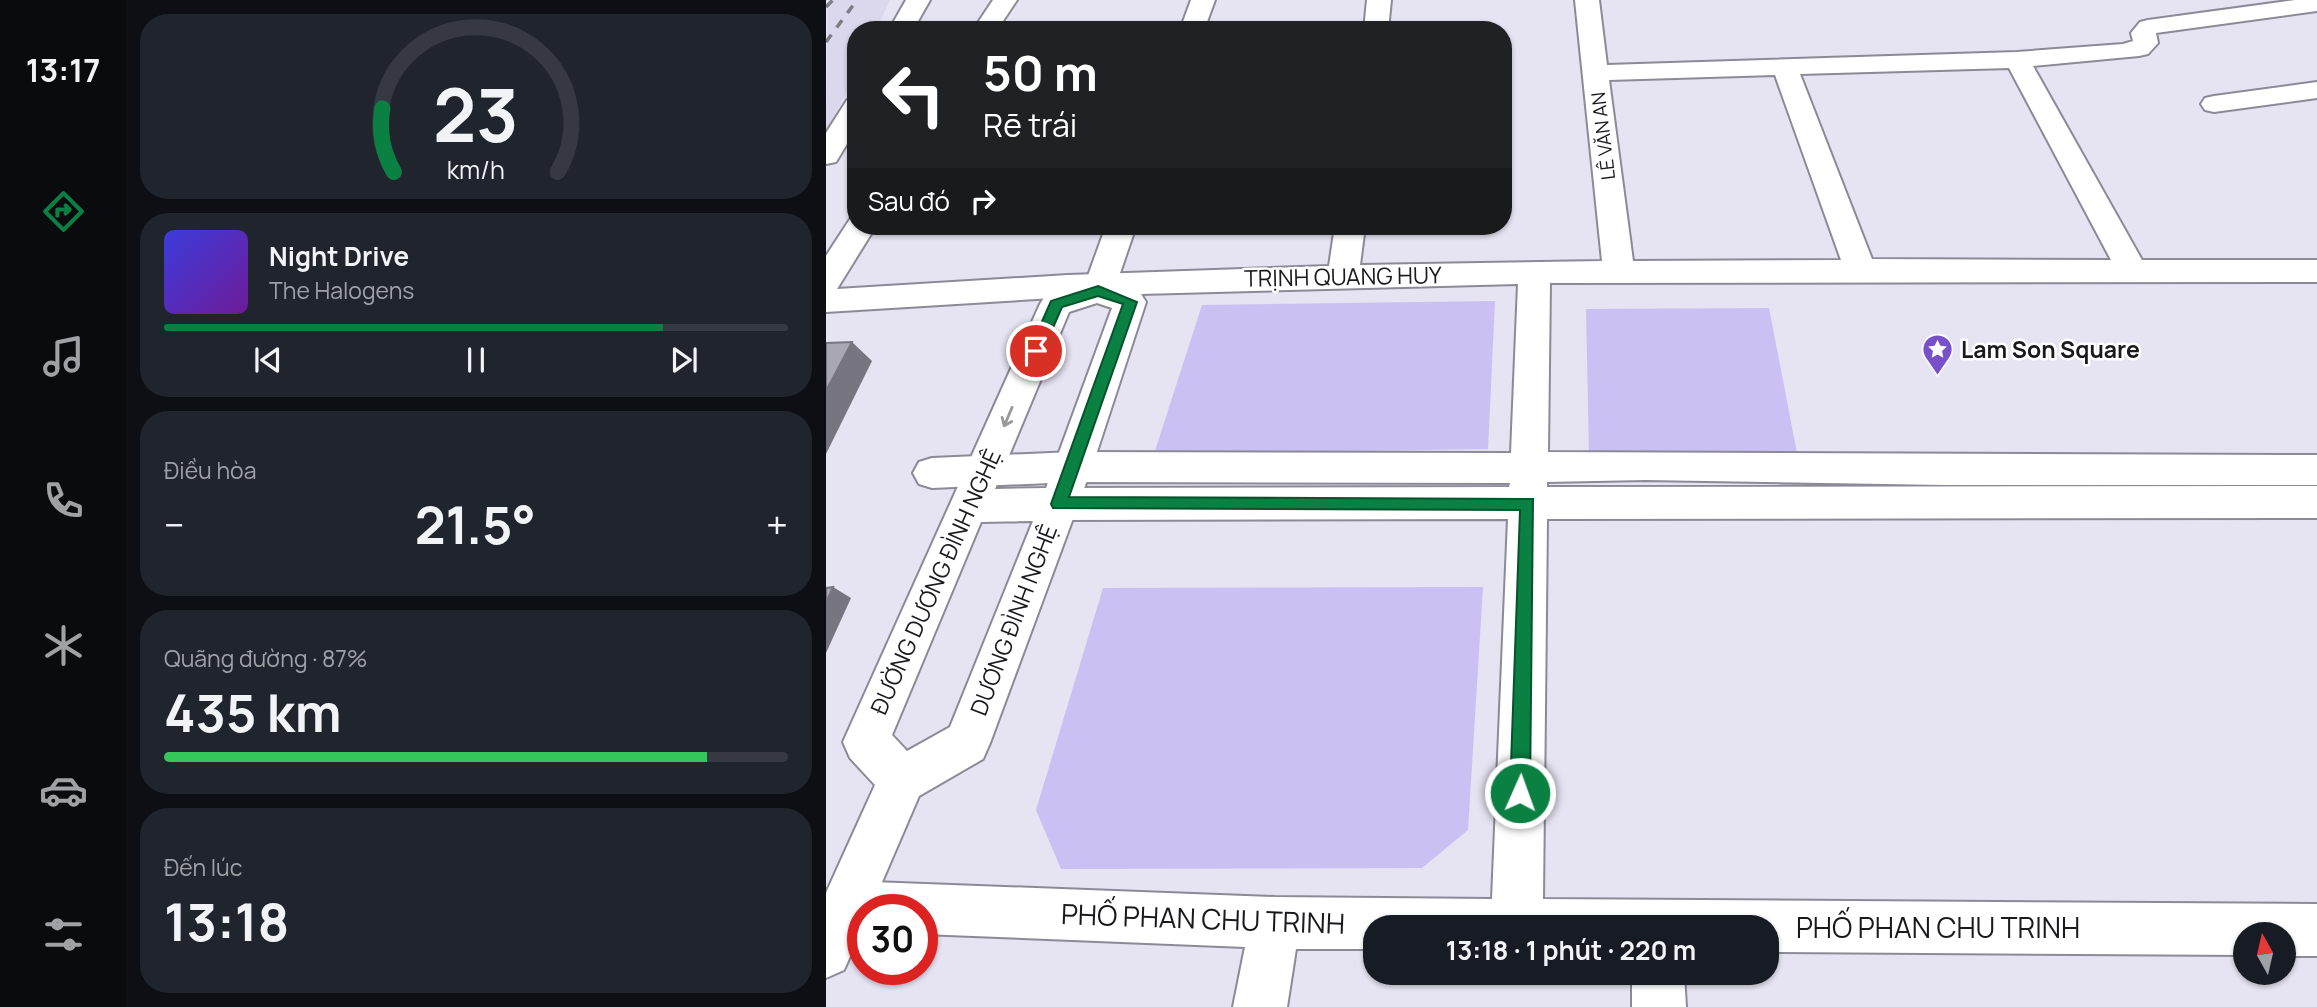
<!DOCTYPE html>
<html lang="vi">
<head>
<meta charset="utf-8">
<style>
	:root { --surface:#171b24; --page:#20242c; --text:#f1f3f6; --muted:#9ea1a6; --line:#363941; --accent:#0b8043 }
	body { margin:0; font-family:Manrope,sans-serif; background:var(--page); color:var(--text); height:100vh; display:flex; flex-direction:column; font-size:26px; white-space:nowrap }
	* { box-sizing:border-box; margin:0 }
	p { font-size:23px; color:var(--muted) }
	.icon { flex:none; width:38px; height:38px; fill:none; stroke:currentColor; stroke-width:2; stroke-linecap:round; stroke-linejoin:round }
	.map { position:relative; flex:1; overflow:hidden }
	.side { display:flex; flex-direction:column; gap:14px; padding:14px; background:#0d0f14; width:700px }
	.side>* { flex:none }
	.top-card { position:absolute; left:21px; top:21px; width:665px; height:214px; border-radius:28px; box-shadow:0 2px 5px #0004; background:#202124; color:#fff; overflow:hidden }
	.needle { width:46px; rotate:352deg }
	.fabs { position:absolute; left:1407px; top:922px; display:grid; gap:14px }
	.fabs a { display:grid; place-items:center; width:63px; height:63px; border-radius:50%; background:var(--surface); box-shadow:0 2px 5px #0004; font-size:35px }
	.speed { position:absolute; left:21px; top:894px; display:flex; gap:14px; font-size:35px; font-weight:700; text-align:center }
	.speed>* { display:grid; place-content:center; width:91px; height:91px; border-radius:50%; background:var(--surface); box-shadow:0 2px 5px #0004; line-height:1 }
	.speed .limit { border:10px solid #d22; background:#fff; color:#111 }
	.pin { position:absolute; display:grid; place-items:center; width:60px; height:60px; color:#fff; margin:-30px; border:4px solid #fff; border-radius:50%; box-shadow:0 2px 7px #0007 }
	.me { position:absolute; width:77px; margin:-38px; rotate:2deg; stroke-linejoin:round; filter:drop-shadow(0 0 5px #0008) }
	.turn { display:flex; align-items:center; gap:24px; height:147px; padding:0 21px; font-size:32px }
	.turn .icon { width:91px; height:91px; stroke-width:2.5 }
	.turn b { display:block; font-size:49px; line-height:60px }
	.then { display:flex; align-items:center; height:66px; padding:0 21px; background:#0003; gap:14px; font-size:26px }
	.big { font-size:52px; font-weight:700; line-height:1.1 }
	.side .widget { flex:1; display:flex; flex-direction:column; justify-content:center; gap:10px; min-width:0; padding:0 24px; border-radius:28px; background:var(--page) }
	.side .dial { align-items:center; gap:0 }
	.dial svg { height:182px; overflow:visible; fill:none; stroke:var(--line); stroke-width:7; stroke-linecap:round; text-anchor:middle }
	.dial text { fill:var(--text); stroke:none }
	.song { display:flex; align-items:center; gap:21px }
	.cover { width:84px; height:84px; border-radius:10px; background:linear-gradient(135deg,hsl(240 70% 55%),hsl(280 70% 35%)) }
	.played { height:7px; border-radius:4px; background:linear-gradient(90deg,var(--accent) 80%,var(--line) 80%) }
	.keys { display:flex; justify-content:space-around; direction:ltr }
	.heat { display:flex; justify-content:space-between; align-items:center; font-size:38px; direction:ltr }
	.charge { height:10px; border-radius:5px; background:linear-gradient(90deg,#34c759 87%,var(--line) 0) }
	.trip { position:absolute; left:537px; top:915px; width:416px; height:70px; border-radius:28px; background:var(--surface); box-shadow:0 2px 5px #0004; font-weight:700; line-height:70px; text-align:center }
	main { display:flex; flex:1; min-height:0 }
	.tabs { display:flex; flex-direction:column; width:126px; justify-content:space-around; align-items:center; background:#090b0e; color:var(--muted) }
	.tabs .icon { width:49px; height:49px }
	.tabs .selected { color:var(--accent) }
	.tabs b { font-size:32px; color:var(--text) }
	.map>svg:first-child { display:block }
	.built { fill:#dbd7ed }
	.green { fill:#cbc0f4 }
	.lines { fill:none; stroke-linecap:round; stroke-linejoin:round }
	.minor-casing { stroke:#8c8a97; stroke-width:4 }
	.major-casing { stroke:#8c8a97; stroke-width:4 }
	.minor { fill:#fff; fill-rule:evenodd }
	.major { fill:#fff; fill-rule:evenodd }
	.rail { stroke:#7e7c85; stroke-width:3.5; stroke-dasharray:9 9; stroke-linecap:butt }
	.shaded-wall { fill:#77757f }
	.building { fill:#aaa7b5; stroke:#77757f; stroke-width:2 }
	.oneway { stroke:#98989a }
	.route { fill:#0b8043; stroke:#07532c; stroke-width:2 }
	.labels { text-anchor:middle; stroke-width:5; stroke-linejoin:round; paint-order:stroke }
	.far-street-label { font-size:19px; fill:#1a191e; stroke:#fff }
	.street-label { font-size:23px; fill:#1a191e; stroke:#fff }
	.poi-label { font-size:23px; font-weight:bold; fill:#1a191e; stroke:#fff; text-anchor:start }
	.near-street-label { font-size:28px; fill:#1a191e; stroke:#fff }
</style>
</head>
<body>
<main>
<nav class="tabs">
<b>13:17</b>
<svg class="icon selected" aria-label="directions" viewBox="0 0 24 24"><path d="M12 3l9 9-9 9-9-9zM9 14v-3h6M13 9l2 2-2 2"/></svg>
<svg class="icon" aria-label="music" viewBox="0 0 24 24"><path d="M9 18V5l10-2v13"/><circle cx="6" cy="18" r="3"/><circle cx="16" cy="16" r="3"/></svg>
<svg class="icon" aria-label="phone" viewBox="0 0 24 24"><path d="M5 4h4l2 5-3 2q2 4 5 5l2-3 5 2v4C11 20 4 13 5 4z"/></svg>
<svg class="icon" aria-label="climate" viewBox="0 0 24 24"><path d="M12 3v18M4 7l16 10M4 17L20 7"/></svg>
<svg class="icon" aria-label="car" viewBox="0 0 24 24"><path d="M5 17H2v-5l4-1 3-4h7l3 4 3 1v5h-3M9 17h6M6 11h13"/><circle cx="7" cy="17" r="2"/><circle cx="17" cy="17" r="2"/></svg>
<svg class="icon" aria-label="filters" viewBox="0 0 24 24"><path d="M4 7h16M4 17h16"/><circle cx="9" cy="7" r="2"/><circle cx="15" cy="17" r="2"/></svg>
</nav>
<section class="side">
<div class="widget dial"><svg viewBox="0 0 100 80">
<path d="M14 69A42 42 0 1 1 86 69"/>
<path d="M14 69A42 42 0 0 1 9 41" stroke="#0b8043"/>
<text x="50" y="56" font-size="32" font-weight="700">23</text>
<text x="50" y="72" font-size="11">km/h</text>
</svg></div>
<div class="widget">
<div class="song"><i class="cover"></i><div><b>Night Drive</b><p>The Halogens</p></div></div>
<div class="played"></div>
<div class="keys"><svg class="icon" aria-label="previous" viewBox="0 0 24 24"><path d="M18 5L8 12l10 7zM5 5v14"/></svg><svg class="icon" aria-label="pause" viewBox="0 0 24 24"><path d="M8 5v14M16 5v14"/></svg><svg class="icon" aria-label="next" viewBox="0 0 24 24"><path d="M6 5l10 7-10 7zM19 5v14"/></svg></div>
</div>
<div class="widget"><p>Điều hòa</p>
<div class="heat"><a>−</a><b class="big">21.5°</b><a>+</a></div>
</div>
<div class="widget"><p>Quãng đường · 87%</p><b class="big">435 km</b><div class="charge"></div></div>
<div class="widget"><p>Đến lúc</p><b class="big">13:18</b></div>
</section>
<div class="map">
<svg width="1491" height="1007" viewBox="0 0 1491 1007">
	<rect width="100%" height="100%" fill="#e6e3f2"/>
	<!-- built -->
	<polygon class="built" points="2,0 64,0 50,30 30,30 30,72 0,134"/>
	<!-- green -->
	<g class="green">
		<polygon points="669,301 662,449 328,454 376,305"/>
		<polygon points="943,308 971,453 763,454 760,309"/>
		<polygon points="657,587 642,830 596,868 235,869 210,810 277,588"/>
	</g>
	<g class="lines">
		<defs>
			<g id="minor">
				<polygon points="80,0 104,0 87,30 63,30"/>
				<polygon points="167,0 191,0 171,30 147,30"/>
				<polygon points="541,0 565,0 562,30 538,30"/>
				<path d="M749,0h24l8,65 410,-13 106,-8 10,-3 -2,-8 9,-11 8,-2 147,-20h22v11l-161,22 2,10 -10,11 -9,2 -106,10 109,194h175v22l-767,1 -2,169 769,3v30h-373l-299,-5 -98,2v5l770,-1v32l-770,1 -4,380 774,5v52h-33v-22h-39v21l-477,-3v-24h-392v21h-80l-9,58h-54l12,-60 -323,-13v-24h-59v22l-17,-1 -18,-7v-36l18,-7 429,16 217,2 16,-380 -449,1 -14,-5 -5,-11 5,-11 14,-5 450,-1 1,-4 -437,-1 -141,6 -13,-4 -6,-11 6,-11 13,-4 141,-6 438,1 7,-169 -415,11 -277,17v-56l24,-37 6,-1v8h20l-39,63 231,-14 261,-9 6,-40h30l-5,39 242,-4zM1183,68l102,192 -239,-1 -72,-185zM949,75l66,185 -208,1 -24,-181z"/>
				<polygon points="1491,82 1491,98 1388,112 1379,110 1375,104 1379,98 1388,96"/>
				<polygon points="30,98 30,129 10,162 0,164 0,133 21,100"/>
				<polygon points="806,973 858,973 860,1007 806,1007"/>
			</g>
			<g id="major">
				<polygon points="365,0 389,0 378,30 354,30"/>
				<path d="M280,226h30l-20,59 25,9 5,8 -54,165 -102,276 -7,16 -64,37 -49,114h-7v17l-19,43 -18,8v-85l49,-108 -25,-27 -7,-16 197,-438 5,-8 40,-12zM271,303l15,5 -66,180 -51,1 74,-177zM207,521l-83,206 -43,24 -15,-16 89,-213z"/>
			</g>
		</defs>
		<!-- minor casing -->
		<use href="#minor" class="minor-casing"/>
		<!-- major casing -->
		<use href="#major" class="major-casing"/>
		<!-- minor -->
		<use href="#minor" class="minor"/>
		<!-- major -->
		<use href="#major" class="major"/>
		<!-- rail -->
		<g class="rail">
			<polyline points="0,7 7,0"/>
			<polyline points="0,42 31,0"/>
		</g>
	</g>
	<!-- shaded-wall -->
	<g class="shaded-wall">
		<polygon points="26,342 46,361 0,454 0,391"/>
		<polygon points="7,587 25,598 0,653 0,603"/>
	</g>
	<!-- building -->
	<g class="building">
		<polygon points="26,342 0,391 0,343"/>
		<polygon points="7,587 0,603 0,588"/>
	</g>
	<!-- one-way arrows -->
	<defs><path id="oneway-shaft" d="M-6 0H5M1.5-3L5.5 0L1.5 3" fill="none" stroke-width="1.6" stroke-linecap="round" stroke-linejoin="round" transform="scale(1.75)"/></defs>
	<use class="oneway" href="#oneway-shaft" transform="translate(182 417) rotate(113)"/>
	<!-- route -->
	<polygon class="route" points="272,286 311,302 243,497 707,499 704,793 701,800 694,803 687,800 684,793 694,510 227,508 225,504 297,304 272,296 236,307 215,355 210,356 203,351 225,301"/>
	<!-- icons -->
	<defs>
		<symbol id="sight-pin" viewBox="-11 -11 22 30"><path d="M0 17L-7.5 6A9.5 9.5 0 1 1 7.5 6Z" fill="#7851ca" stroke="#fff"/><path d="M0-6L1.8-2.2L6-1.7L2.9 1.2L3.7 5.4L0 3.3L-3.7 5.4L-2.9 1.2L-6-1.7L-1.8-2.2Z" fill="#fff"/></symbol>
	</defs>
	<g fill-rule="evenodd">
		<use href="#sight-pin" x="1094" y="332" width="35" height="47"/>
	</g>
	<g class="labels">
		<!-- far-street labels -->
		<g class="far-street-label">
			<text transform="translate(777 136) rotate(-97)" y="7">LÊ VĂN AN</text>
		</g>
		<!-- street labels -->
		<g class="street-label">
			<text transform="translate(517 277) rotate(-1)" y="8">TRỊNH QUANG HUY</text>
			<text transform="translate(110 582) rotate(-66)" y="8">ĐƯỜNG DƯƠNG ĐÌNH NGHỆ</text>
			<text transform="translate(188 620) rotate(-69)" y="8">DƯƠNG ĐÌNH NGHỆ</text>
		</g>
		<!-- poi labels -->
		<g class="poi-label">
			<text x="1135" y="358">Lam Son Square</text>
		</g>
		<!-- near-street labels -->
		<g class="near-street-label">
			<text transform="translate(377 919) rotate(2)" y="10">PHỐ PHAN CHU TRINH</text>
			<text x="1112" y="938">PHỐ PHAN CHU TRINH</text>
		</g>
	</g>
</svg>
<div class="fabs">
<a><svg class="needle" viewBox="-14 -14 28 28"><path d="M0-13l5 13h-10z" fill="#e53935"/><path d="M0 13l5-13h-10z" fill="#9ea1a6"/></svg></a>
</div>
<div class="speed"><div class="limit">30</div></div>
<div class="pin" style="left:210px;top:351px;background:#d93025"><svg class="icon" aria-label="arrive" viewBox="0 0 24 24"><path d="M6 21V4h12l-3 4 3 4H6"/></svg></div>
<svg class="me" style="left:694px;top:793px" viewBox="-20 -20 40 40"><circle r="17" fill="#0b8043" stroke="#fff" stroke-width="3"/><path d="M0-11L8 9 0 5-8 9z" fill="#fff"/></svg>
<div class="trip">13:18 · 1 phút · 220 m</div>
<div class="top-card">
<div class="turn"><svg class="icon" aria-label="left" viewBox="0 0 24 24"><path d="M17 20v-9H6M10 6l-5 5 5 5"/></svg><div><b>50 m</b>Rẽ trái</div></div>
<div class="then">Sau đó<svg class="icon" aria-label="right" viewBox="0 0 24 24"><path d="M7 20v-9h11M14 6l5 5-5 5"/></svg></div>
</div>
</div>
</main>
</body>
</html>
